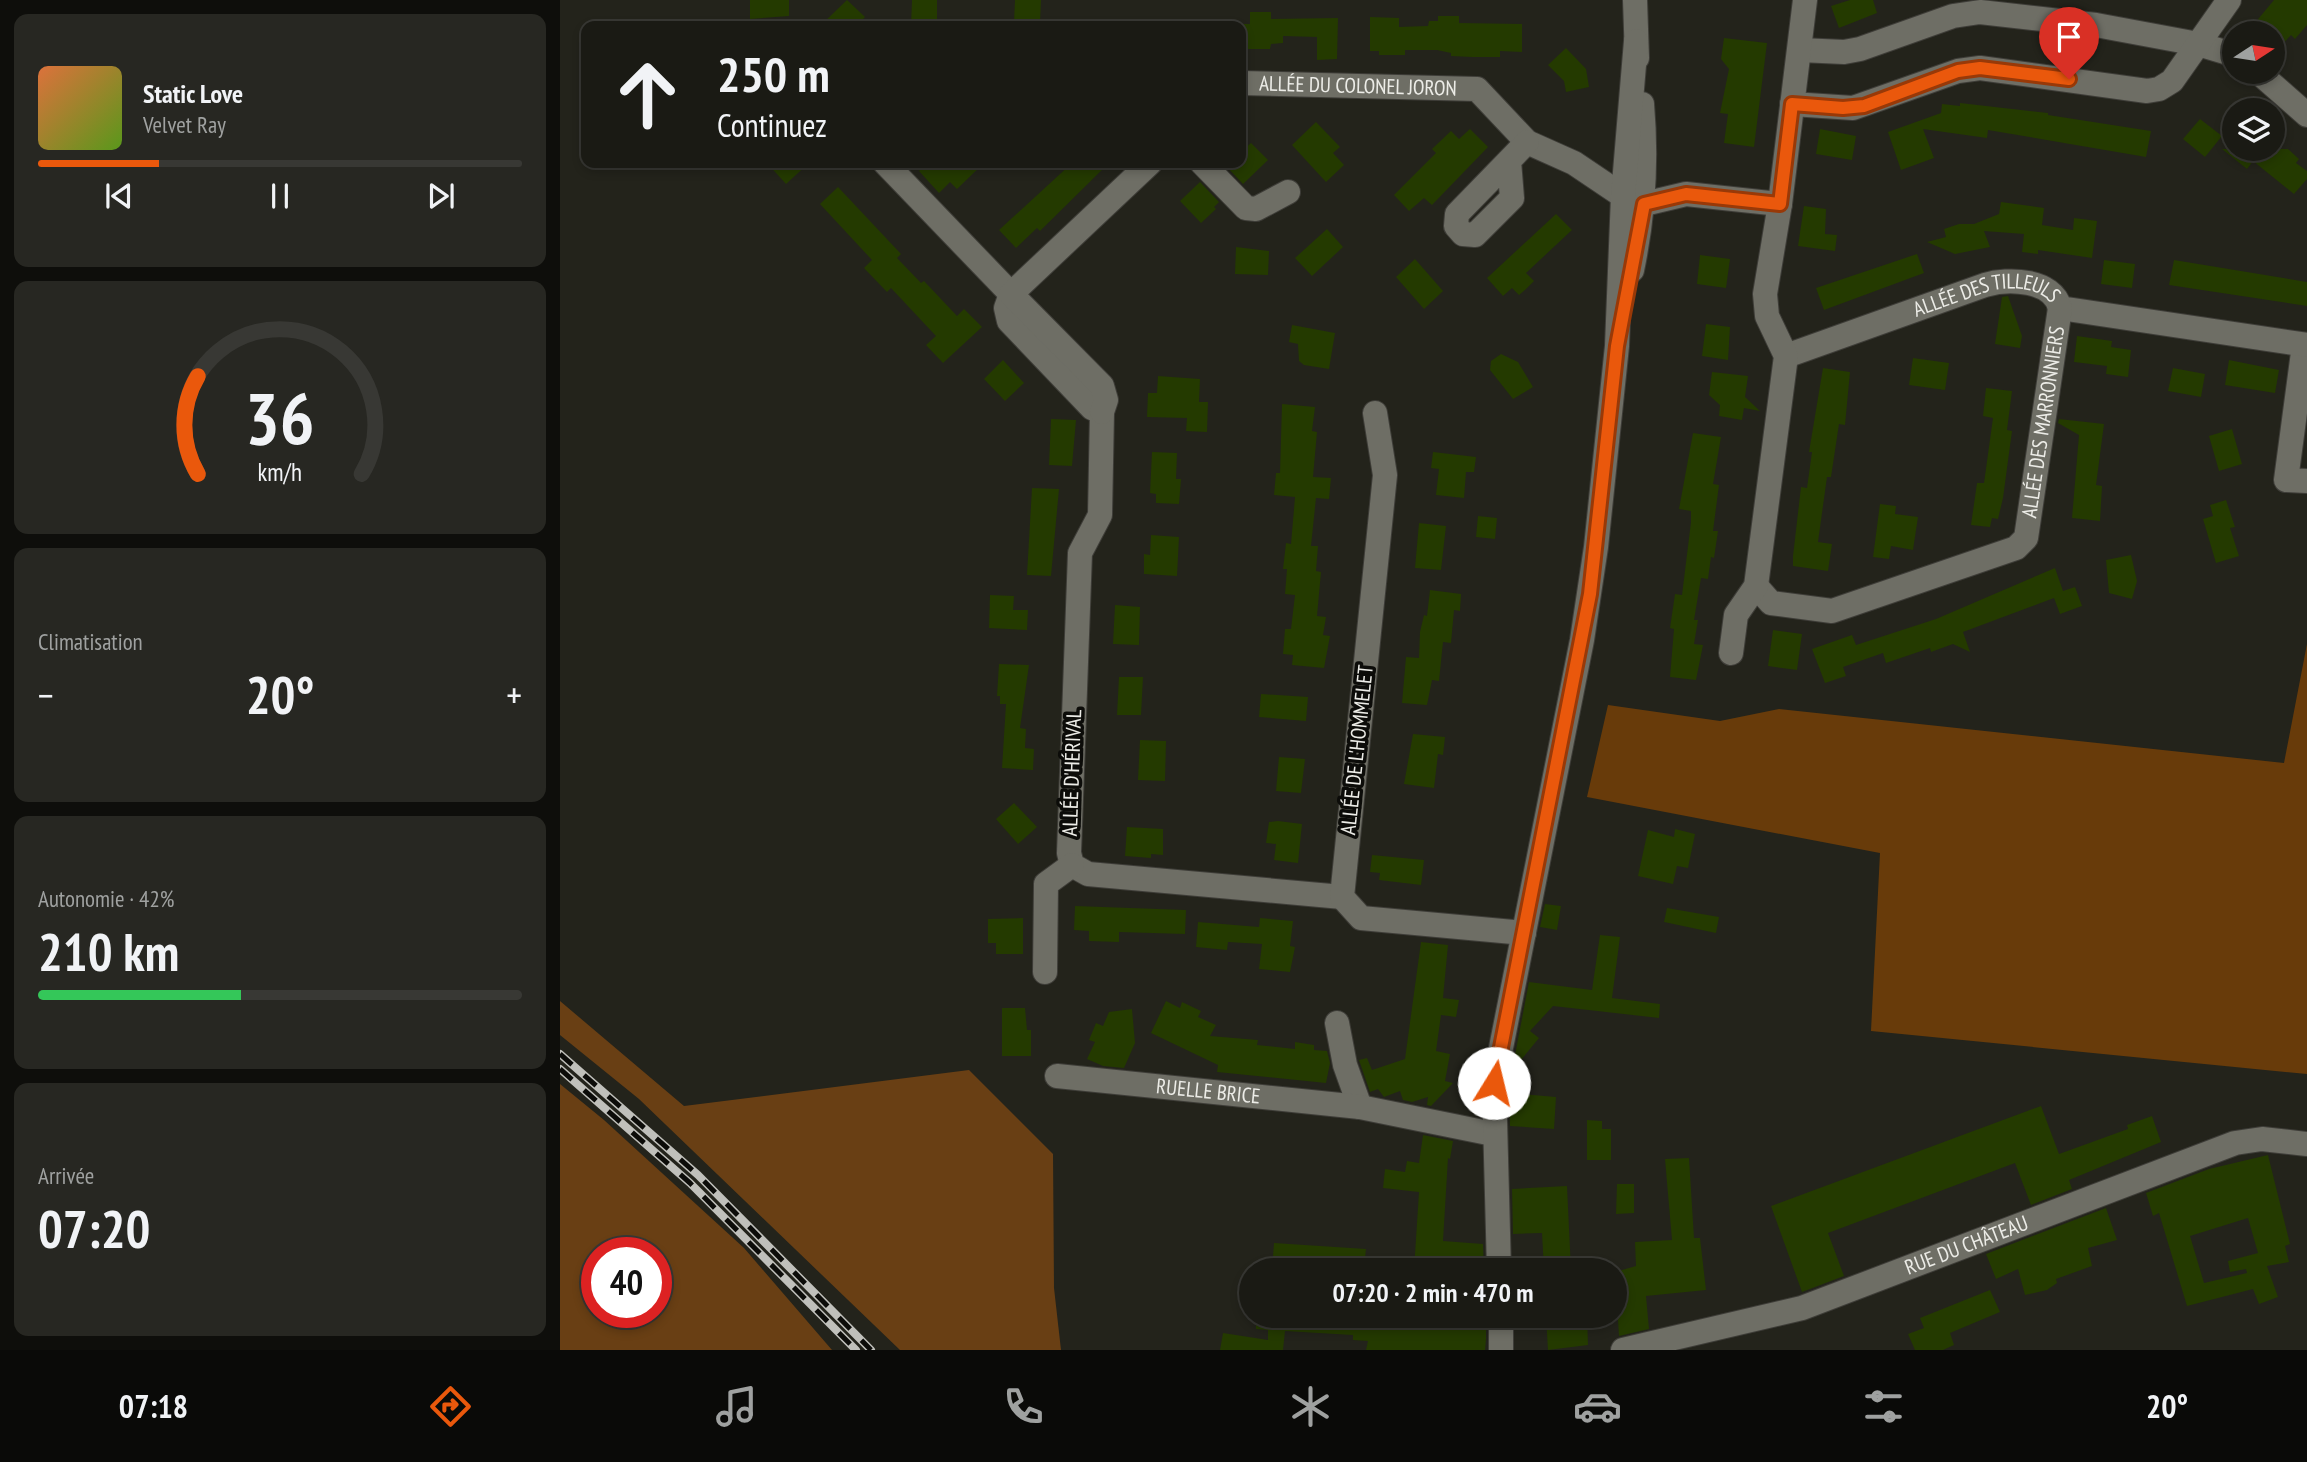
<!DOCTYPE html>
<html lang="fr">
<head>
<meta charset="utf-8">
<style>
	:root { --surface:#1a1a14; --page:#272722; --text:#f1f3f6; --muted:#9fa1a0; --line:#383834; --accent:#ea580c }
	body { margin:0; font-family:"PT Sans Narrow",sans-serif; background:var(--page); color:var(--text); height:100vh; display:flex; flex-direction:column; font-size:26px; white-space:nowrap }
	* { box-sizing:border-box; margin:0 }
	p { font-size:23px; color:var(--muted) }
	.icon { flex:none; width:38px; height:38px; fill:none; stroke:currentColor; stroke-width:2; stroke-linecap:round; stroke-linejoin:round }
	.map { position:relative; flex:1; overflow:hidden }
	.details { display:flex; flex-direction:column; gap:14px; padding:14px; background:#0e0e0b; width:560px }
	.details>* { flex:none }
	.hud { position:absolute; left:21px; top:21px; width:665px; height:147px; border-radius:14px; box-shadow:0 4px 10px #0003,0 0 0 2px var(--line); background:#1a1a14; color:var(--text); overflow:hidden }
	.needle { width:46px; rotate:78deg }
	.buttons { position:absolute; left:1662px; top:21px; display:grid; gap:14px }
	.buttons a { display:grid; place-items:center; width:63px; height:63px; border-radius:50%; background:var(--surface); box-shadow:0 4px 10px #0003,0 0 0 2px var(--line); font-size:35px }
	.speed { position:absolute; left:21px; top:1237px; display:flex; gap:14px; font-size:35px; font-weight:700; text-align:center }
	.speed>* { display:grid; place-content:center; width:91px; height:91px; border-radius:50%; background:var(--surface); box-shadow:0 4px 10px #0003,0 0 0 2px var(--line); line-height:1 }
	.speed .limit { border:10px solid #d22; background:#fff; color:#111 }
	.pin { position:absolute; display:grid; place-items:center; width:60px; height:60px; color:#fff; margin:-72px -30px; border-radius:50% 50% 50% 0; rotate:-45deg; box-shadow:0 0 7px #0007 }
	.pin .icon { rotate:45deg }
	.me { position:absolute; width:77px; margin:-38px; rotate:9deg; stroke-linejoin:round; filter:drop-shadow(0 0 5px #0008) }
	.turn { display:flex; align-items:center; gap:24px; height:147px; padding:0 21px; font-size:32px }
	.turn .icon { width:91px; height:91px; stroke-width:2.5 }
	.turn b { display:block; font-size:49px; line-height:60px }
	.big { font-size:52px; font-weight:700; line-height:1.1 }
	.details .tile { flex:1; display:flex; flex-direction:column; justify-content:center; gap:10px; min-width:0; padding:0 24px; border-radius:14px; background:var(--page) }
	.details .dial { align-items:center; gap:0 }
	.dial svg { height:182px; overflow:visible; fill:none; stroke:var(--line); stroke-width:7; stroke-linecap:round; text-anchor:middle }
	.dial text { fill:var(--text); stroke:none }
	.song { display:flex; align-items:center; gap:21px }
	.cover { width:84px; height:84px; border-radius:10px; background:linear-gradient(135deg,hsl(20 70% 55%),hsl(90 70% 35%)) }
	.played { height:7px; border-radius:4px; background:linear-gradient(90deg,var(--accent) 25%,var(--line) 25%) }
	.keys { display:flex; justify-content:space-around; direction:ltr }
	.heat { display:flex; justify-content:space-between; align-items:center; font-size:38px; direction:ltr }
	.charge { height:10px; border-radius:5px; background:linear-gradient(90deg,#34c759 42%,var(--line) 0) }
	.trip { position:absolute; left:679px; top:1258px; width:388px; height:70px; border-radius:35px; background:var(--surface); box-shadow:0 4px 10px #0003,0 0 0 2px var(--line); font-weight:700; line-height:70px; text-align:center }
	.tabs { display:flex; height:112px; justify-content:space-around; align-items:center; background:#0a0a08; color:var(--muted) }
	.tabs .icon { width:49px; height:49px }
	.tabs .current { color:var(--accent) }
	.tabs b { font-size:32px; color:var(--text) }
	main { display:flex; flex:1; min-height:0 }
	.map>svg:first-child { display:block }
	.green { fill:#693f14; fill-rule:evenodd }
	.forest { fill:#683b0a }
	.building { fill:#243a00; fill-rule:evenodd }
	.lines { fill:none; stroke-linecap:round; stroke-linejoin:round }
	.minor-casing { stroke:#3e3d38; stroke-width:26 }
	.minor { stroke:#6e6e65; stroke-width:24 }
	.rail-casing { stroke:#c0c0bb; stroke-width:8 }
	.rail { stroke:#0c0c09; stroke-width:5; stroke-dasharray:16; stroke-linecap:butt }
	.route-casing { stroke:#983908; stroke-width:18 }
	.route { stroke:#ea580c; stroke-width:12 }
	.labels { text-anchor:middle; stroke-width:7; stroke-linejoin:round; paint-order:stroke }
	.street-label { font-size:21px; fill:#ecece7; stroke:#0c0c09 }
</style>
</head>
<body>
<main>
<section class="details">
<div class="tile">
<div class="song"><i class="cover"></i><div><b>Static Love</b><p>Velvet Ray</p></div></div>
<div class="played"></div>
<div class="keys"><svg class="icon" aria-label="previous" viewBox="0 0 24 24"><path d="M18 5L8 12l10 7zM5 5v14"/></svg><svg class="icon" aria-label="pause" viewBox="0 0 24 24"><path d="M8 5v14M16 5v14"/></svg><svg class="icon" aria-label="next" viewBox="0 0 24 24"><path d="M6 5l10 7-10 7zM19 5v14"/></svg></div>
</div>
<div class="tile dial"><svg viewBox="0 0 100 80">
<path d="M14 69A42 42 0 1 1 86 69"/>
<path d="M14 69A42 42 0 0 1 14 26" stroke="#ea580c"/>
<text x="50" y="56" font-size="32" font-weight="700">36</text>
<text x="50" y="72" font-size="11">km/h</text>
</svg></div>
<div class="tile"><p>Climatisation</p>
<div class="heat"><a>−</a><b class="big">20°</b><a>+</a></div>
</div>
<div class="tile"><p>Autonomie · 42%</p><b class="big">210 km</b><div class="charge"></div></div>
<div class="tile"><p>Arrivée</p><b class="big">07:20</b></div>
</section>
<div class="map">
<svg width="1747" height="1350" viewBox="0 0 1747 1350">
	<rect width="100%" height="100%" fill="#23231b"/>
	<!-- green -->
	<g class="green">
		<polygon points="0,1001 124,1106 409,1070 493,1154 494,1288 501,1350 340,1350 79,1099 0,1035"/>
		<path d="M0,1084l44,36 140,128 88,102h-272zM37,1253h59v59h-59z"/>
	</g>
	<!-- forest -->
	<polygon class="forest" points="1747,644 1747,1074 1311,1031 1320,853 1027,797 1048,705 1160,721 1219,709 1724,763"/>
	<!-- building -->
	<g class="building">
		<polygon points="190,0 229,0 229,16 190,19"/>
		<polygon points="287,0 305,17 296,26 260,26"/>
		<polygon points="352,0 377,0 377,26 351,26"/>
		<polygon points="455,0 481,0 480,23 454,22"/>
		<polygon points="1290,0 1313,0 1317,13 1279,28 1271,6"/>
		<polygon points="1714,0 1747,0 1747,25 1735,39 1731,35 1721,46 1713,40 1713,33 1705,33 1694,24"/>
		<polygon points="690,12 711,12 711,19 778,18 777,59 757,60 757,37 723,36 723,43 711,44 710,49 681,49 681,24 690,24"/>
		<polygon points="878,16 899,16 899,23 962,24 962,52 940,51 940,57 912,57 891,56 891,53 877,50 845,50 845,55 819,55 819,51 810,51 810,17 839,18 839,27 868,26 869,21 878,21"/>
		<polygon points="1164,38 1207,43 1194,147 1164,143 1168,114 1160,113 1169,69 1161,59"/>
		<polygon points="1006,48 1026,69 1029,87 1006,92 1004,81 988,65"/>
		<polygon points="1400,103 1488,113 1488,115 1591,131 1586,157 1428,130 1427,138 1363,129 1374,158 1341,170 1328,132 1381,113 1382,104 1400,106"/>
		<polygon points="1640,119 1662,136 1645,157 1623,139"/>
		<polygon points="756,122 780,147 773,153 784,165 766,182 732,145"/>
		<polygon points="910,129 928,147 872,205 864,198 849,211 834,195 876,153 872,149 891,131 899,139"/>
		<polygon points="1260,129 1296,136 1292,160 1256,154"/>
		<polygon points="691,143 708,160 683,184 666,166 681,163 681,152"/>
		<polygon points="1662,149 1728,149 1739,159 1736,163 1747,171 1747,179 1734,194 1693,161 1687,169"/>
		<polygon points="207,163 249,163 226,184"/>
		<polygon points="367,163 424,163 397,189 390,182 379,193 359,171"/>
		<polygon points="512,163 549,163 480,231 477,228 456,248 439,230"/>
		<polygon points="640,182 659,202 654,207 656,209 641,223 620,201"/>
		<polygon points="278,187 341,254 337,258 361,283 364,281 397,316 404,309 422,327 383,363 366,345 376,336 331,288 327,292 304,268 312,260 260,204"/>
		<polygon points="1441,202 1484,208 1482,225 1513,230 1514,218 1537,221 1532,258 1478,250 1478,254 1462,252 1464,234 1424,231 1430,247 1395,254 1367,242 1386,237 1384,229 1399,224 1414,224 1439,214"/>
		<polygon points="1244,206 1266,209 1265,234 1277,235 1275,251 1238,246"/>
		<polygon points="996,214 1012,230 966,273 974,281 965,290 959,295 952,288 943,296 927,278"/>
		<polygon points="767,229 783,247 752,276 735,258"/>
		<polygon points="676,247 709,251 708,275 675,274"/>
		<polygon points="1357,254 1364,273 1264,310 1256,288"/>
		<polygon points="1140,255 1170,259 1166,288 1137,284"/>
		<polygon points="855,259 883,291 864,309 836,277"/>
		<polygon points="1544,260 1575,264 1572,288 1541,284"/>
		<polygon points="1614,260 1747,282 1747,306 1609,285"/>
		<polygon points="1448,296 1462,336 1460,348 1435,344 1442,297"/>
		<polygon points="1146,324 1170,327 1168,360 1142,356"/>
		<polygon points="732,325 775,333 769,369 744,365 739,361 738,344 729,342"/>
		<polygon points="1517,336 1552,341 1551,347 1571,350 1568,377 1546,374 1547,366 1514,362"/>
		<polygon points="941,354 958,362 973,387 953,399 930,370 931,361"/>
		<polygon points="1353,358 1389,363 1385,390 1349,385"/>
		<polygon points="443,360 464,383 445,401 424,379"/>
		<polygon points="1669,360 1719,370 1715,393 1665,385"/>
		<polygon points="1263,368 1290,372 1285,425 1279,424 1271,477 1267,477 1258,542 1272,544 1268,571 1233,566 1233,556 1241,487 1247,488 1252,452 1249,452"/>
		<polygon points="1613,368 1645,374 1641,397 1608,391"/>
		<polygon points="1152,372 1188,376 1185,397 1200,411 1184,408 1182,420 1159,416 1160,405 1149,395"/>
		<polygon points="598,376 640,379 639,402 648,402 647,432 626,431 627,418 587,417 588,393 597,393"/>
		<polygon points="1426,388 1452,391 1447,430 1452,431 1443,498 1438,519 1432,518 1430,527 1411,525 1417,483 1424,483 1433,418 1423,416"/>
		<polygon points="722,404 755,407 752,431 757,432 753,477 771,478 769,499 756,498 751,546 758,546 756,571 761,572 757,616 766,617 763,635 770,636 764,668 732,665 733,655 723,654 725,629 731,629 735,595 725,594 727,569 723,569 726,543 731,544 735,497 714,495 716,473 720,473"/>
		<polygon points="491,419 516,420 512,466 489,465"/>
		<polygon points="1499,419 1544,424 1536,485 1542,486 1540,521 1512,518 1519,435 1498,423"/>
		<polygon points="1672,429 1682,464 1659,471 1649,436"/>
		<polygon points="1133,433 1161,437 1153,484 1159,485 1153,531 1158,531 1154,558 1151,557 1148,579 1141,578 1134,620 1138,620 1134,644 1143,645 1136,680 1110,677 1114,629 1110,628 1115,594 1122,595 1131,522 1131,511 1119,509"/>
		<polygon points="592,452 617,453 616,479 621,479 619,504 596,503 596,494 590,493"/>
		<polygon points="873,452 916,457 914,472 906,472 904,498 876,495 879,469 871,468"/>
		<polygon points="472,488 499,489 491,576 467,575"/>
		<polygon points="1666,500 1675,527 1670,528 1679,556 1656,563 1643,519 1653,516 1650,505"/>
		<polygon points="1320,504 1336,506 1335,514 1358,517 1353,550 1331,546 1329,559 1313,557"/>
		<polygon points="918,516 937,518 935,539 916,537"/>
		<polygon points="859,523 886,526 881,570 855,568"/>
		<polygon points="591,535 619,537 617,576 584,574 584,554 590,555"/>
		<polygon points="1571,555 1577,581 1572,599 1549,593 1546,560"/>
		<polygon points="1495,568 1503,591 1515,587 1522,606 1500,614 1494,598 1403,632 1410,652 1393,644 1371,652 1370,648 1326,663 1323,653 1283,667 1286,676 1265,683 1252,649 1292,635 1296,645 1376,619"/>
		<polygon points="870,590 901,594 900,611 894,610 891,643 883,642 879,681 872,680 867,705 842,703 846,657 859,658 860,632 864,615 867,616"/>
		<polygon points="430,595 454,596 453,610 468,610 467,630 429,628"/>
		<polygon points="555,605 580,607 579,645 553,644"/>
		<polygon points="1213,630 1242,634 1237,670 1208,666"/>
		<polygon points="439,664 469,665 460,728 466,729 465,748 474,749 473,770 442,768 446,704 440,704 440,696 437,696"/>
		<polygon points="559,677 583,677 581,715 557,715"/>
		<polygon points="701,694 748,697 746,721 699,717"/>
		<polygon points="853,734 885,737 883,755 878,754 874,788 844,784"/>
		<polygon points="580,740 606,741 605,781 578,780"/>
		<polygon points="719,757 745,759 741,793 716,791"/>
		<polygon points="454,803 477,827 458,844 436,819"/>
		<polygon points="718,821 742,824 738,863 714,860 716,844 706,843 709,822"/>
		<polygon points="567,827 603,829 603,855 591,854 591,858 565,856"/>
		<polygon points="1115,829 1135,834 1128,868 1117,866 1113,884 1078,876 1088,830 1114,837"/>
		<polygon points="812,855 864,860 861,885 819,880 820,873 810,872"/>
		<polygon points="985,904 1001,906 997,930 980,927"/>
		<polygon points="515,906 626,910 625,934 559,932 559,942 529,941 529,931 514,930"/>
		<polygon points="1107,908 1159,917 1156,933 1104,922"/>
		<polygon points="463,918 463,954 436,954 436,943 428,943 428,919"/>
		<polygon points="700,918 733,921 730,946 735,947 730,972 699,969 702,944 668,942 667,950 636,947 638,922 699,927"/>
		<polygon points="1040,935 1060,937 1052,998 1100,1004 1099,1018 993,1006 970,1031 979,1038 952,1071 969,982 1032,990"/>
		<polygon points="861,942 888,945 883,998 899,1000 896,1017 881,1015 876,1051 890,1054 885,1081 893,1083 871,1106 867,1105 868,1097 852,1102 843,1100 840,1091 824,1097 818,1089 810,1092 799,1060 807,1058 812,1070 845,1059"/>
		<polygon points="606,1001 620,1008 622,1002 641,1011 638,1017 656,1025 650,1036 698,1040 697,1045 735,1049 735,1042 754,1045 754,1050 767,1051 770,1063 766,1083 657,1072 658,1065 591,1033"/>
		<polygon points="442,1008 465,1008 467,1030 471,1030 471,1056 442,1056"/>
		<polygon points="572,1009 575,1043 564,1068 543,1066 527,1059 535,1042 529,1040 536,1023 543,1026 549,1012"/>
		<polygon points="949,1093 996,1097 994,1129 950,1126"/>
		<polygon points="1481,1106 1499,1154 1568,1129 1567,1125 1592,1116 1601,1142 1509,1180 1512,1189 1471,1205 1455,1163 1268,1233 1284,1276 1242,1292 1211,1206"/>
		<polygon points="1027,1120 1042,1121 1042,1129 1051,1129 1051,1160 1027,1160"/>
		<polygon points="863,1135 893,1141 890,1159 888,1158 883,1241 923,1244 924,1270 854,1270 859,1192 823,1188 825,1169 845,1172 847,1161 859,1163"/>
		<path d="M1708,1155l22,89 -5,2 4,16 -22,4 11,31 -19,7 -6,-15 -66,17 -28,-93 -6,3 -7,-23 63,-24zM1688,1218l10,35 -30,8 2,11 16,-3 1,4 -43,10 -14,-47z"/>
		<polygon points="1129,1158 1134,1238 1140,1238 1146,1290 1086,1296 1089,1329 1059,1336 1055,1272 1076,1266 1075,1242 1112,1240 1105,1159"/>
		<polygon points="1057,1184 1074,1184 1074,1213 1056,1214"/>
		<polygon points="1007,1186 1011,1270 984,1270 982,1233 953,1234 952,1189"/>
		<polygon points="1546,1208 1557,1240 1528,1248 1532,1266 1496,1279 1497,1283 1487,1290 1465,1295 1458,1269 1436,1279 1426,1254"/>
		<polygon points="714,1243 806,1249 804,1267 729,1264 729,1270 712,1270"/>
		<polygon points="1430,1290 1440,1312 1390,1333 1394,1345 1383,1350 1355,1350 1348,1334 1364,1328 1360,1318"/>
		<polygon points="696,1316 760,1316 800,1325 800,1320 839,1323 840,1316 926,1316 926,1339 925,1350 806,1350 808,1341 793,1340 793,1335 725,1331 723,1350 660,1350 663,1333 708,1340 708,1330 696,1329"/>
		<polygon points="986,1316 1027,1316 1028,1345 988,1350"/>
	</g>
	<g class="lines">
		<defs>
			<g id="minor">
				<polyline points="1075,0 1077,58"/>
				<polyline points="1240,50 1284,52 1300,49 1393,16 1420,12 1536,25 1638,44 1675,55"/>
				<polyline points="1698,72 1747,115"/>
				<path id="s1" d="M681,83l236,6 50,53 47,21 49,33 21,8"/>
				<polyline points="1232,104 1293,108 1398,71 1420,68 1587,91 1599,89 1612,81 1669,0"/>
				<polyline points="949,161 952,198 915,235 903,234 896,226 897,214 967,142"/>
				<polyline points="325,163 451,294 446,308 449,321 532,408 542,412 540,515 520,553 509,853 512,865 528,874 782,897"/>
				<polyline points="642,163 686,208 696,209 728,192"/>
				<polyline points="1084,204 1126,194 1220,204"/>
				<path d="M1072,270c12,-57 15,-109 10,-166"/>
				<polyline points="1744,345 1726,480 1747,481"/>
				<path id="s2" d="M1226,356l199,-71c23,-7 68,-6 75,23l247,37"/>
				<polyline points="542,412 546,400 542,386 451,294 590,163"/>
				<polyline points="815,413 825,475 782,897 801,918 964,933"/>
				<path id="s3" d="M1196,586l15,17 61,8 184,-63 10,-10 34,-230"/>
				<polyline points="1171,653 1176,615 1196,586 1226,356 1207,316 1205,294 1220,204 1245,0"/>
				<polyline points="485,972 486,884 512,865"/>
				<polyline points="777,1023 785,1065 800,1107"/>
				<path id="s4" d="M497,1076l303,31 133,27"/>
				<polyline points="939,1270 934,1083 1022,640 1036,547 1057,346 1063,196 1076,41"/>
				<polyline points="941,1350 941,1316"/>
				<path id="s5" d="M1063,1350l179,-42 433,-165 27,-4 45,5"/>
			</g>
		</defs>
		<!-- minor casing -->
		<use href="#minor" class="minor-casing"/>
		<!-- minor -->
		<use href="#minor" class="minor"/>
		<defs>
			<g id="rail">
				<polyline points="0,1054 138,1175 311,1350"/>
				<polyline points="0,1069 130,1183 296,1350"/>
			</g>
		</defs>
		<!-- rail casing -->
		<use href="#rail" class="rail-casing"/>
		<!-- rail -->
		<use href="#rail" class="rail"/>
	</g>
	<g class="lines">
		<defs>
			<polyline id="route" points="934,1083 1030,594 1057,346 1084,204 1126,194 1220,204 1232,104 1283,108 1304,106 1398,71 1420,68 1509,79"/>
		</defs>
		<!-- route casing -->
		<use href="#route" class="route-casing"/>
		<!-- route -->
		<use href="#route" class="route"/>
	</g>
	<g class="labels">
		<!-- street labels -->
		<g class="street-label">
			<text dy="7" stroke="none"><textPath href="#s1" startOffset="117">ALLÉE DU COLONEL JORON</textPath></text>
			<text dy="7" stroke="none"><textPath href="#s2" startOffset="212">ALLÉE DES TILLEULS</textPath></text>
			<text dy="7" stroke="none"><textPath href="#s3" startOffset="410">ALLÉE DES MARRONNIERS</textPath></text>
			<text transform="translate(797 750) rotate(-84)" y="7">ALLÉE DE L'HOMMELET</text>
			<text transform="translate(512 773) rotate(-88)" y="7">ALLÉE D'HÉRIVAL</text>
			<text dy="7" stroke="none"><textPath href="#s4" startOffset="152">RUELLE BRICE</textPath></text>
			<text dy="7" stroke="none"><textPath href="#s5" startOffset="360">RUE DU CHÂTEAU</textPath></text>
		</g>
	</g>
</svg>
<div class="buttons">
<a><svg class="needle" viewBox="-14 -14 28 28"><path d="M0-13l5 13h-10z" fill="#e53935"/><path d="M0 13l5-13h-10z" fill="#9fa1a0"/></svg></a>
<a><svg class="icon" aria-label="layers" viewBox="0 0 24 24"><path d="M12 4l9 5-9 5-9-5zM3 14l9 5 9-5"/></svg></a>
</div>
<div class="speed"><div class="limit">40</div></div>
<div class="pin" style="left:1509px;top:79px;background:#d93025"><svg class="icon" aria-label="arrive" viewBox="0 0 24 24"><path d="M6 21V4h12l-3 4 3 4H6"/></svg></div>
<svg class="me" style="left:934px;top:1083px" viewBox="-20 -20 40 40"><circle r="19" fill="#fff"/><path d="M0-13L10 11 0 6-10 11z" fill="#ea580c"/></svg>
<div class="trip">07:20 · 2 min · 470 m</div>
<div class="hud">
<div class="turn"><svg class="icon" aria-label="ahead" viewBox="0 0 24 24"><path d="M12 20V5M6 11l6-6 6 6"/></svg><div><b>250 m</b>Continuez</div></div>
</div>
</div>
</main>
<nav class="tabs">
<b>07:18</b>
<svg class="icon current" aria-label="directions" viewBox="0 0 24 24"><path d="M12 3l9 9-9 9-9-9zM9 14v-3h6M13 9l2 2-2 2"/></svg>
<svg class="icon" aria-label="music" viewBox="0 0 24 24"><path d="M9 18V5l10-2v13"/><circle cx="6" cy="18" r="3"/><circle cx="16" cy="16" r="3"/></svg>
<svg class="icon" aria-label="phone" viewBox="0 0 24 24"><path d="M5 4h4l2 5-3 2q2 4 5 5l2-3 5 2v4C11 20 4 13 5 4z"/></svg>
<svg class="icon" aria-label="climate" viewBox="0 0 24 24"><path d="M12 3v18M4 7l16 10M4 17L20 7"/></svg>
<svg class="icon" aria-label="car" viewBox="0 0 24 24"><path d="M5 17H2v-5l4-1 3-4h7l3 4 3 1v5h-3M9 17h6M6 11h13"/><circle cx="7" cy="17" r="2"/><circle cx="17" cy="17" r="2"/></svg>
<svg class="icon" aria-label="filters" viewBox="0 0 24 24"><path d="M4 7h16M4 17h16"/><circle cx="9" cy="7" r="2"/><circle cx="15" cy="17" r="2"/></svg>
<b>20°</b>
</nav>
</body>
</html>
